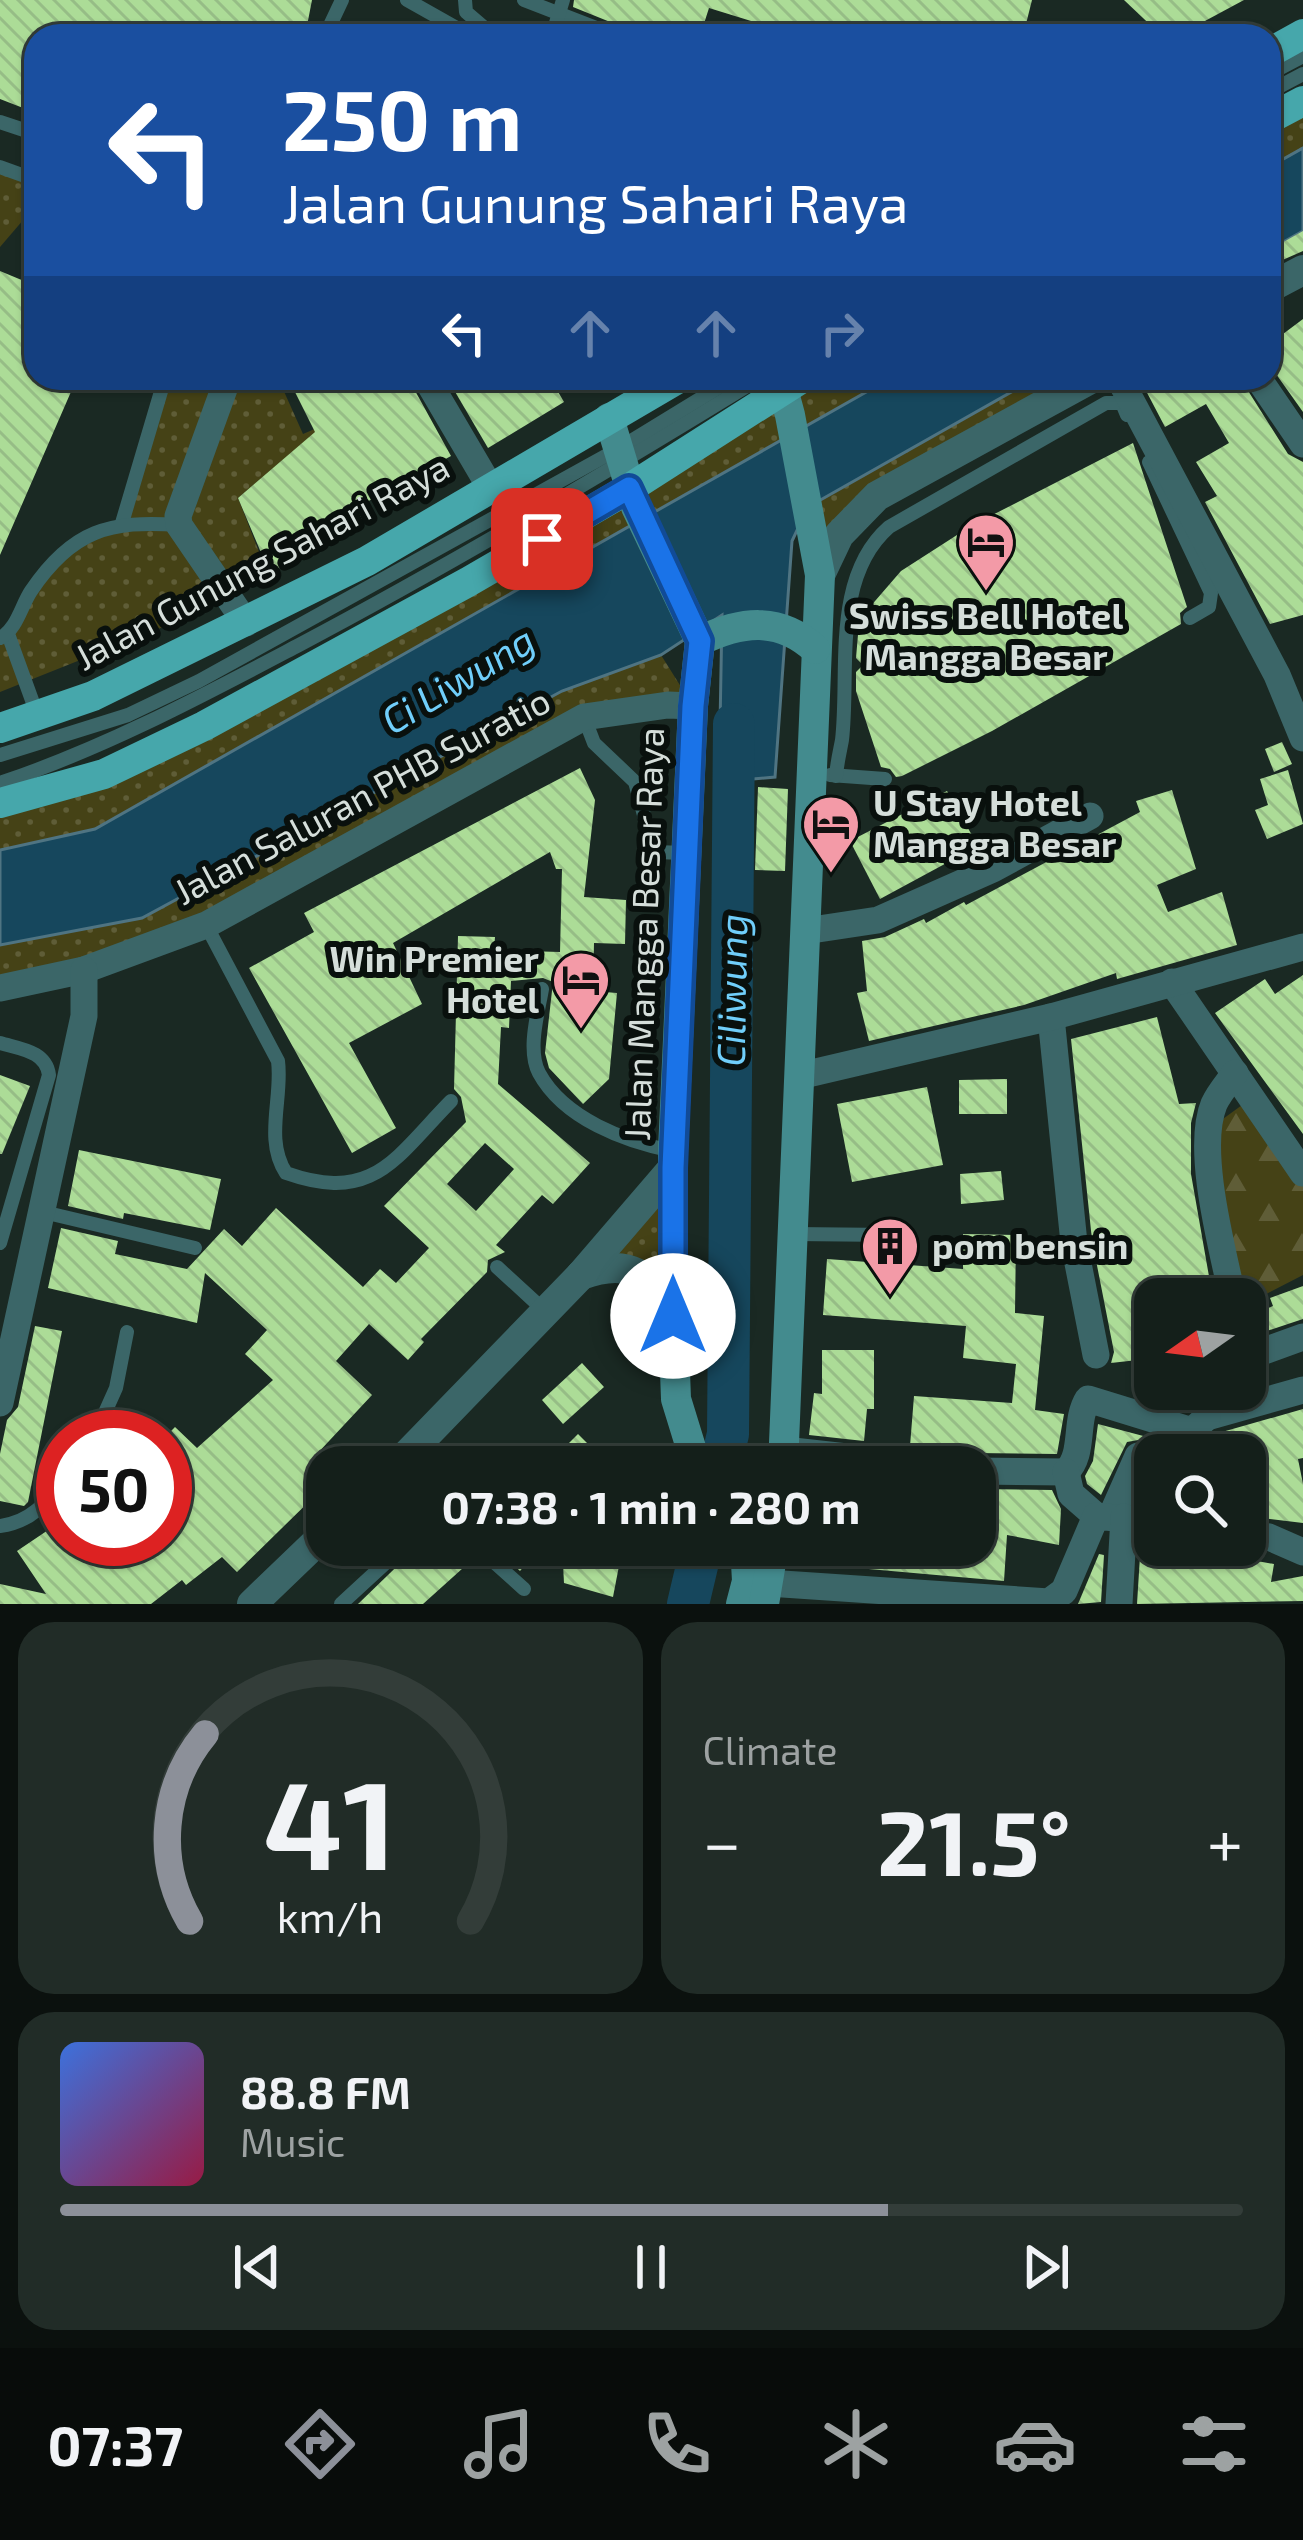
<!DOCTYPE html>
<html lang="en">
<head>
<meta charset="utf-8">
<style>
	:root { --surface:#141f1a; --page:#212c27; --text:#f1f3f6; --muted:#9da2a2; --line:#333d39; --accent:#8c9099 }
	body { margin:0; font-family:"Exo 2",sans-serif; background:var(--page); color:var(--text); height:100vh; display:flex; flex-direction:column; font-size:45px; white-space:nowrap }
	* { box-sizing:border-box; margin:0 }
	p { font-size:39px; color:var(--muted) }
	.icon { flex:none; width:66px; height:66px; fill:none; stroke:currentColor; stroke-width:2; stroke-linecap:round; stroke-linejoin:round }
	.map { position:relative; height:1604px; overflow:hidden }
	.drawer { display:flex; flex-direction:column; gap:18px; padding:18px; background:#0b110e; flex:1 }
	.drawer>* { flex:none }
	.hud { position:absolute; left:24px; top:24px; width:1257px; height:366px; border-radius:36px; box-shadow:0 3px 9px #0004,0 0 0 3px var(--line); background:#1a4fa0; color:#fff; overflow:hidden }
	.needle { width:78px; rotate:256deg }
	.fabs { position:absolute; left:1134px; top:1278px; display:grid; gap:24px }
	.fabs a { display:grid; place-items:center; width:132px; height:132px; border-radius:24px; background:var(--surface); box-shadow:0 3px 9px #0004,0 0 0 3px var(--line); font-size:60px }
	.speed { position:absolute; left:36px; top:1410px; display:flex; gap:24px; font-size:60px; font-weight:700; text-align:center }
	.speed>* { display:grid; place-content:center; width:156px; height:156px; border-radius:50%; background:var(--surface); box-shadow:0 3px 9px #0004,0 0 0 3px var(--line); line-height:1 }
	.speed .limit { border:18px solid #d22; background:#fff; color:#111 }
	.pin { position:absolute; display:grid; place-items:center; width:102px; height:102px; color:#fff; margin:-51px; border-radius:24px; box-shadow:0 6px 18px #0006 }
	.me { position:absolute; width:132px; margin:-66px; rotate:0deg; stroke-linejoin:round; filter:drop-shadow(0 0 9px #0008) }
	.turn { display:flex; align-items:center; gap:42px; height:252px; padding:0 60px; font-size:54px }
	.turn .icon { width:156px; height:156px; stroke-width:2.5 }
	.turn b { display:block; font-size:84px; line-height:102px }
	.lanes { display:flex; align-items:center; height:114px; padding:0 60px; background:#0003; justify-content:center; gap:60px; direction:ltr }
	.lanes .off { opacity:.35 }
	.big { font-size:90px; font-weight:700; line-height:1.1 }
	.drawer .widget { flex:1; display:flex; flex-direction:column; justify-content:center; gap:18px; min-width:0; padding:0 42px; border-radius:36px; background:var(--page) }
	.drawer .dial { align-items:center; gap:0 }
	.dial svg { height:312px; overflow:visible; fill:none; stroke:var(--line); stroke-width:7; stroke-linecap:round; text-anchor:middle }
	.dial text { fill:var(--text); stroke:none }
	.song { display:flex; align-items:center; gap:36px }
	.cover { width:144px; height:144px; border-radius:18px; background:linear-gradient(135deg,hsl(220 70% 55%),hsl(340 70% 35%)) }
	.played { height:12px; border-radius:6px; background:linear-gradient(90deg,var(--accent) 70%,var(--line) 70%) }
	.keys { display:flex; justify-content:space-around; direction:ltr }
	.heat { display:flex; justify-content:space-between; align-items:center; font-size:66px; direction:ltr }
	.drawer .tiles { flex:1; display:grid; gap:18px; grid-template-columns:1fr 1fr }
	.widget:last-child { grid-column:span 2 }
	.trip { position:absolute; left:306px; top:1446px; width:690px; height:120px; border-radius:36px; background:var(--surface); box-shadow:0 3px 9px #0004,0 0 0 3px var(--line); font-weight:700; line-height:120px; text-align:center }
	.tabs { display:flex; height:192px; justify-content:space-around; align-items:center; background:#080c0a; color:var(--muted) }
	.tabs .icon { width:84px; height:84px }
	.tabs .active { color:var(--accent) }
	.tabs b { font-size:54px; color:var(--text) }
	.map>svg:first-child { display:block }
	.grass { fill:url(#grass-dots) }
	.forest { fill:url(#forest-firs) }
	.water { fill:#16475d; stroke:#4f7482; stroke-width:3 }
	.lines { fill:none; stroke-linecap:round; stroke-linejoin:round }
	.river { stroke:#16475d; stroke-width:42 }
	.building { fill:url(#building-back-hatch); fill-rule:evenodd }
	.service { stroke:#3b6668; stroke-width:14 }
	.minor { stroke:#3b6668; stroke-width:27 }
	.tertiary { stroke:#3b6668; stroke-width:30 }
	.secondary { stroke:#438b8e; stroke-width:30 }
	.primary { stroke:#46a7ab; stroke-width:30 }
	.route-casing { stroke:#114b97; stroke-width:30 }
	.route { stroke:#1a73e8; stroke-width:21 }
	.labels { text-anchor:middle; stroke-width:12; stroke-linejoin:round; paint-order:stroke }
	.street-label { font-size:36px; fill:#d5deda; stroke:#09100d }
	.poi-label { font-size:36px; font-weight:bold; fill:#d5deda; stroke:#09100d; text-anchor:start }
	.water-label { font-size:39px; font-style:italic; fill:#70cefa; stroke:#09100d }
</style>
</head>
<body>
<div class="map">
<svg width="1303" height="1604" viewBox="0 0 1303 1604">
	<defs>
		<pattern id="grass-dots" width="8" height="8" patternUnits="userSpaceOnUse" patternTransform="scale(3)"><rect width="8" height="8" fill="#454216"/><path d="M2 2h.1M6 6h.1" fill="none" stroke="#5f5d37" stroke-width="1.8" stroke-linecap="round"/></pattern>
		<pattern id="forest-firs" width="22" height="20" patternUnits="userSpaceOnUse" patternTransform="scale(3)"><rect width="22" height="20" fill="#454216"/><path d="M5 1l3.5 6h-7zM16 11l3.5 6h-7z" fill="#5f5d37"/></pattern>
		<pattern id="building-back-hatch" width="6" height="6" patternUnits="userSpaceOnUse" patternTransform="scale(3)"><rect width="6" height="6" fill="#acdc97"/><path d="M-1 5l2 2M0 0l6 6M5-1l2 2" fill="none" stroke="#96bd86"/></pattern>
	</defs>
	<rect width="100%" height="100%" fill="#1a2923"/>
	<!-- grass -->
	<g class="grass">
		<polygon points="1303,101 1303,148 1269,167 1269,119"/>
		<polygon points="0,164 36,180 36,205 0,247"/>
		<polygon points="165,378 294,378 282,387 303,434 324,425 238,498 268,575 163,627 0,692 0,638 32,588 70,549 122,523"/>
		<polygon points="802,378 891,378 94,829 0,850 0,803 104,774"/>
		<polygon points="1036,378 1091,378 877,496 829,552 808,507"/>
		<polygon points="661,655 693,706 584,717 206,925 0,988 0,945 142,918 562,691"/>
		<polygon points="673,1168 673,1316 603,1268"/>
	</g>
	<!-- forest -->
	<polygon class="forest" points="1249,1100 1303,1185 1303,1275 1245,1305 1217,1188 1216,1124"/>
	<!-- water -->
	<g class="water">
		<polygon points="1303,148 1303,231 1269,250 1269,167"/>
		<polygon points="891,378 1036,378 808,507 792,541 775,777 719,782 722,615 661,655 562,691 142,918 0,945 0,850 95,829"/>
	</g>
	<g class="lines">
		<!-- river -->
		<g class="river">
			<polyline points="720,1467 728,1434 734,724"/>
			<polyline points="688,1604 702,1545"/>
		</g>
	</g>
	<!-- building -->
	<g class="building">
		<polygon points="0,0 312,0 305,36 36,36 36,113 0,99"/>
		<polygon points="574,0 1032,0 1023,36 786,36 787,32 709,8 700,36 628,36 630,30 573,7"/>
		<polygon points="1124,0 1244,0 1177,36 1162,36"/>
		<polygon points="1303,231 1303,251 1269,266 1269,250"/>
		<polygon points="0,271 36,286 36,378 77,378 0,555"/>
		<polygon points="1269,309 1283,334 1303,319 1303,412 1269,364"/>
		<polygon points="301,378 408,378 451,456 363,504 368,515 270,574 238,498 315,432 291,384"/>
		<polygon points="447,378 550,378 564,402 488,448"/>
		<polygon points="1155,378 1240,378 1288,454 1303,462 1303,615 1270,624 1205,502 1217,496 1196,462 1229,443 1206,404 1165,427 1143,385"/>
		<polygon points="1133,443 1187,607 1180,613 1181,624 992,731 902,776 896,777 890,769 881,767 856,691 856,672 863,665 856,658 859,623 869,608 901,571 971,526"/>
		<polygon points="1282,742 1292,764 1274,772 1265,749"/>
		<path d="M580,768l15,32 -11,97 42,3 -1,44 -31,-1 -1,48 24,2 -8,86 -26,25 -34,-36 -4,-15 8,-71 -10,-4 -32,3 -2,47 -8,-1 -3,57 92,79 -37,41 -11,-9 -46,50 9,7 -17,8 -1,12 -66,67 3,3 -16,18 -39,-36 -33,37 36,34 -57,61 12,13v15l-90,88 -15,-15 -36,28 -4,-5 -31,24h-151v-20l46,10 -29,-43 46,-31v19h102v-102l10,-10 22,21 76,-68 -28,-26 22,-24 -62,-57 -8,50 -149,-35 13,-60 57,13 -3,13 72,15 37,-40 18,17 34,-38 87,79 17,-18 16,14 33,-35 -45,-42 82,-84 -5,-25 -7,-8 4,-153 37,1 -1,13 66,2 2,-83h-6l-6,-17 -157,91 29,61 -73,39 47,85 -44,25 -103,-185 65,-36 -10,-19zM485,1143l29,26 -38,42 -29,-27z"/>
		<polygon points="1288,770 1303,824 1267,839 1255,810 1268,805 1260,779"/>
		<polygon points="758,787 788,789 785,871 755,870"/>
		<polygon points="1172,790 1196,869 1157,885 1168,912 1222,892 1237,945 1117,979 1116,973 1024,1005 869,1041 857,993 867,991 862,941 885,937 924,919 926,923 964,902 966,905 1140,812 1136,801"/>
		<polygon points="947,791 978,846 880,899 850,841"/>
		<polygon points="1303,975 1303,1134 1215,1013 1265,979 1275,994"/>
		<polygon points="1157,1017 1179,1104 1196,1103 1191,1123 1191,1174 1213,1299 1155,1299 1155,1358 1111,1363 1114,1352 1092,1240 1071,1039"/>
		<polygon points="0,1075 30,1086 2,1154 0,1154"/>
		<polygon points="1007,1079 1007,1114 959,1114 959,1080"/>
		<polygon points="927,1087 943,1165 852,1182 837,1104"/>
		<polygon points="79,1150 221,1179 210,1230 124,1213 123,1219 68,1206"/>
		<polygon points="1001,1171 1004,1200 961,1204 960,1174"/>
		<polygon points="963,1234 1016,1235 1015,1313 1044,1316 1035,1410 1064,1414 1057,1454 975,1453 965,1456 959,1464 940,1449 910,1446 914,1396 1012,1403 1016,1364 963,1358 966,1326 823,1315 827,1259 963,1269"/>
		<polygon points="1303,1286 1303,1319 1252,1336 1245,1317 1273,1306 1270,1298"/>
		<polygon points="35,1326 62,1331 28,1502 24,1506 0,1501 0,1454 7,1420 18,1407"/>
		<polygon points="822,1350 874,1350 874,1409 867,1409 864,1441 809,1435 814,1393 822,1394"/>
		<polygon points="582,1363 604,1387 563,1424 542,1400"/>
		<polygon points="1303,1409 1303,1458 1298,1459 1303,1484 1303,1523 1245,1516 1245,1455 1219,1455 1215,1434"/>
		<polygon points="1098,1424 1166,1442 1162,1455 1156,1455 1144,1439 1127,1442 1101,1495 1087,1484 1085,1476 1093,1461"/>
		<polygon points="578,1434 611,1467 545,1467"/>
		<polygon points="1155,1461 1155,1504 1137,1502 1154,1463"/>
		<polygon points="975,1489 1052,1490 1061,1509 1059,1545 1007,1535 1004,1581 846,1567 849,1545 975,1545"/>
		<polygon points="1141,1540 1274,1564 1271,1582 1303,1576 1303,1601 1137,1604"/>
		<polygon points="419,1545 464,1545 473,1559 423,1604 358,1604"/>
		<polygon points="492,1545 542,1545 520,1571"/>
		<polygon points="562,1545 623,1545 613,1597 564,1583"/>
		<polygon points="1099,1554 1104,1555 1101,1602 1078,1604"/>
	</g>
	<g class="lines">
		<!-- service -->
		<g class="service">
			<polyline points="407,0 471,36"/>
			<polyline points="465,0 466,12 494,36"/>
			<polyline points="524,0 617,36"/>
			<polyline points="325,36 342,0"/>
			<polyline points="552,36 563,0"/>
			<polyline points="1269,74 1303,56"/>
			<polyline points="1269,92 1303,74"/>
			<polyline points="0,122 36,134"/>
			<polyline points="0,167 36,180"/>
			<polyline points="1149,462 1211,593 1209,607 1190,618"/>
			<polyline points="122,523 165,378"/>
			<polyline points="8,634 37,714"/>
			<path d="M0,638c17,-9 21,-32 31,-47 41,-61 79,-71 148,-66"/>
			<polyline points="584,717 594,743 635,782 654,852 687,853"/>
			<polyline points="0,755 128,715 199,681 618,449 734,378"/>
			<polyline points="830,775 885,779"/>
			<path d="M836,776c1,-13 4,-25 6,-36 8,-68 -11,-162 47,-213l217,-124h16l5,12"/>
			<path d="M0,783c105,-35 202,-87 299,-138 157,-83 310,-174 461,-267"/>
			<path d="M206,925l72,136c5,36 -14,79 8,112 88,31 109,-15 165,-72"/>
			<path d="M542,989c-4,24 -15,61 -3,84 25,46 87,69 134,78"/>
			<path d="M0,1043c20,6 46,8 49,32l-49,168"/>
			<polyline points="39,1211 195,1248"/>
			<polyline points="794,1234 891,1235"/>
			<polyline points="497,1267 546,1312"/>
			<polyline points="94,1437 116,1388 127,1332"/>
			<path d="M0,1526c31,-4 45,-22 63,-46"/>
			<polyline points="475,1545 524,1589"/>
			<polyline points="838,1552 838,1545"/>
			<polyline points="341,1604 405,1545"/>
		</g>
		<!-- minor -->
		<g class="minor">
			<polyline points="228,378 178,516 179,525 246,623"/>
			<polyline points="426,378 490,487"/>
			<polyline points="1119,378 1277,675 1303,738"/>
			<polyline points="1258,378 1303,444"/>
			<polyline points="805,931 878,920 993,869 1090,816"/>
			<polyline points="1172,982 1303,1173"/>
			<polyline points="0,988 84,970 206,925 584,717 668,705 693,706"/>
			<polyline points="1051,1017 1074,1243 1096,1355"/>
			<polyline points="799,1076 1051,1017 1303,947"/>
			<path d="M1233,1299c-10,-48 -38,-149 -19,-195 5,-11 14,-21 21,-31"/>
			<polyline points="1245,1358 1303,1337"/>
			<polyline points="0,1403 84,1016 84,970"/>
			<polyline points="1207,1417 1303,1390"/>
			<polyline points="784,1450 937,1467"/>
			<polyline points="975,1471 1066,1472"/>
			<path d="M1066,1472c19,-18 8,-51 22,-73l104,32 15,-14 -2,-28"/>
			<polyline points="1066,1472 1071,1494 1096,1516"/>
			<polyline points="1111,1517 1138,1456"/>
			<polyline points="1245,1534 1269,1537 1303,1552"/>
			<polyline points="768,1583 1049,1602 1064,1591 1096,1516 1155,1522"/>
			<polyline points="1119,1604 1124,1517"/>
		</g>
		<!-- tertiary -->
		<g class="tertiary">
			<polyline points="1269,288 1303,270"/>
			<polyline points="820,575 839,535 877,496 1092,378"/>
			<path d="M581,1275c51,-18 66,-1 92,41"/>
			<polyline points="395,1467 581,1275 673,1168"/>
			<polyline points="252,1604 327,1532"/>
		</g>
		<!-- secondary -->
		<g class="secondary">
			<polyline points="775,378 783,389 790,415 820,575 783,1467"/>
			<polyline points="609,418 636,507 700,641 693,706 673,1151 673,1316 676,1399 692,1451 703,1467"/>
			<path d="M700,641c41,-20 79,-25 115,8"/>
			<polyline points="741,1604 747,1581 745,1545"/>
			<polyline points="764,1604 774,1545"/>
		</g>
		<!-- primary -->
		<g class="primary">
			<polyline points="1269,53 1303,34"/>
			<polyline points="1269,119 1303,101"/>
			<polyline points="0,728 93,696 367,561 679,378"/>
			<polyline points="0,803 104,774 204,726 468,582 630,488 802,378"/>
		</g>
	</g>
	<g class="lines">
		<defs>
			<polyline id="route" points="542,539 629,488 700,641 693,706 673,1168 673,1316"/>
		</defs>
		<!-- route casing -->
		<use href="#route" class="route-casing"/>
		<!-- route -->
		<use href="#route" class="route"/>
	</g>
	<!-- icons -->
	<defs>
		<symbol id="hotel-pin" viewBox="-11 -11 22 30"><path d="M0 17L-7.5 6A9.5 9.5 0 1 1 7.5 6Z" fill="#f39aa7" stroke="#09100d"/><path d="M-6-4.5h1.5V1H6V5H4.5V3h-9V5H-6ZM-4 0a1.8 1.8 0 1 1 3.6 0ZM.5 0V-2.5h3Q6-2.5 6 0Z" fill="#111"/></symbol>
		<symbol id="building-pin" viewBox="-11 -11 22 30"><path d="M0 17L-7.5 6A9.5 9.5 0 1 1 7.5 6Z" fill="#f39aa7" stroke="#09100d"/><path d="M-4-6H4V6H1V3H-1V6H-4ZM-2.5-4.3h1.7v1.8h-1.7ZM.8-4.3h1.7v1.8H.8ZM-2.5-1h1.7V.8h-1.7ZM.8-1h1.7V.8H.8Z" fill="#111"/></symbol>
	</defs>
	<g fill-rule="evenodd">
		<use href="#hotel-pin" x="953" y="509" width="66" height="90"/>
		<use href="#hotel-pin" x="798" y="791" width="66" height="90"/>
		<use href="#hotel-pin" x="548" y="947" width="66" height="90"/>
		<use href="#building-pin" x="857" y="1213" width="66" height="90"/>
	</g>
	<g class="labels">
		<!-- street labels -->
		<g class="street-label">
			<text transform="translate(262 562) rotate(-28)" y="13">Jalan Gunung Sahari Raya</text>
			<text transform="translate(362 796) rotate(-28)" y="13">Jalan Saluran PHB Suratio</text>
			<text transform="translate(644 934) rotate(-88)" y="13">Jalan Mangga Besar Raya</text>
		</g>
		<!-- poi labels -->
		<g class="poi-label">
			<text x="986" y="629" text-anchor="middle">Swiss Bell Hotel<tspan x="986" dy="41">Mangga Besar</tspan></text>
			<text x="873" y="816">U Stay Hotel<tspan x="873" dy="41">Mangga Besar</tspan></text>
			<text x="539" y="972" text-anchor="end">Win Premier<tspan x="539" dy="41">Hotel</tspan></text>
			<text x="932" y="1259">pom bensin</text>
		</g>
		<!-- water labels -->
		<g class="water-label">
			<text transform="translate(458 680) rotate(-31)" y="14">Ci Liwung</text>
			<text transform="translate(732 990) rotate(-89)" y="14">Ciliwung</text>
		</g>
	</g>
</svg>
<div class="fabs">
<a><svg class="needle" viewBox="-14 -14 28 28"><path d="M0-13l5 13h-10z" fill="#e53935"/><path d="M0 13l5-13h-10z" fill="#9da2a2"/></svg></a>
<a><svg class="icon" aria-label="search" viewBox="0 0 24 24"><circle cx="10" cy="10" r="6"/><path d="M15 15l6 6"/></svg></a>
</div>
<div class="speed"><div class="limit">50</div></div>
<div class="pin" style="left:542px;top:539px;background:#d93025"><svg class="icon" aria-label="arrive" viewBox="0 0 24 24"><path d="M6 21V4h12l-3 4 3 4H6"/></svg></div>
<svg class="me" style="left:673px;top:1316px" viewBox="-20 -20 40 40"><circle r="19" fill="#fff"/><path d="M0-13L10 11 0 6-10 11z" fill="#1a73e8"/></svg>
<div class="trip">07:38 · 1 min · 280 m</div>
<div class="hud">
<div class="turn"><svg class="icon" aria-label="left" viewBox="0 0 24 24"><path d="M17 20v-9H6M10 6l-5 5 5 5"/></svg><div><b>250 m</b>Jalan Gunung Sahari Raya</div></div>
<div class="lanes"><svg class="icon" aria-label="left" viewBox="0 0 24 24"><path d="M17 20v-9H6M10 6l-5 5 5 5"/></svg><svg class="icon off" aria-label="ahead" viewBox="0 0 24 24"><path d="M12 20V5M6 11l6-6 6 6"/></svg><svg class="icon off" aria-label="ahead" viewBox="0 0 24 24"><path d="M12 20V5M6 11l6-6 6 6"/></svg><svg class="icon off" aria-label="right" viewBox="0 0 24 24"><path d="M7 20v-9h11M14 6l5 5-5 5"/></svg></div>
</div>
</div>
<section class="drawer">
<div class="tiles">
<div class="widget dial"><svg viewBox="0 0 100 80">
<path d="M14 69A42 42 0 1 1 86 69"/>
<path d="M14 69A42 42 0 0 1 18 21" stroke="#8c9099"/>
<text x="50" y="56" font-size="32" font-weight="700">41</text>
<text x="50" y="72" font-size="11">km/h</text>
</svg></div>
<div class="widget"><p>Climate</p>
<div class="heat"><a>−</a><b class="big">21.5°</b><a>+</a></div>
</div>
<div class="widget">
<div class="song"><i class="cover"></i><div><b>88.8 FM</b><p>Music</p></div></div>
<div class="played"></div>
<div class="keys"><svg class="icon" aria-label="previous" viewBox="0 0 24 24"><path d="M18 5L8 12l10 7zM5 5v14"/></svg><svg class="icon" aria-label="pause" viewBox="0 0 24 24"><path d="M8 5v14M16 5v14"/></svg><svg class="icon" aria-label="next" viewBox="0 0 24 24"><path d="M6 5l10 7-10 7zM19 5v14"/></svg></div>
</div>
</div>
</section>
<nav class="tabs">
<b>07:37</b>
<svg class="icon active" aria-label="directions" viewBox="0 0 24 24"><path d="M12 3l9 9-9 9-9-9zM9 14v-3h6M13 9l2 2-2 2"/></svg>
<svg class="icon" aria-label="music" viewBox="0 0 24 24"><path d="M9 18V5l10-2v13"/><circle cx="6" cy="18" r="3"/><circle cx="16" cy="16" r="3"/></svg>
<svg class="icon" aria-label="phone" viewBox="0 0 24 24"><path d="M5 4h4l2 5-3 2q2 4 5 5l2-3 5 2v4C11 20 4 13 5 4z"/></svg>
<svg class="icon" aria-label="climate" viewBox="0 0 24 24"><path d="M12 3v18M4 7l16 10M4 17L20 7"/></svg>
<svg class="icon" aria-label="car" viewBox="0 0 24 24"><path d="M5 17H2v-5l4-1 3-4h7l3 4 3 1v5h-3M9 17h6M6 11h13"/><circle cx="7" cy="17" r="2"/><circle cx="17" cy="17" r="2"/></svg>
<svg class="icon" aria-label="filters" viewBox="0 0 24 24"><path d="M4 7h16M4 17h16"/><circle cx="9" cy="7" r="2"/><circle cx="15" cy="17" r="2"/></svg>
</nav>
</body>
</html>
